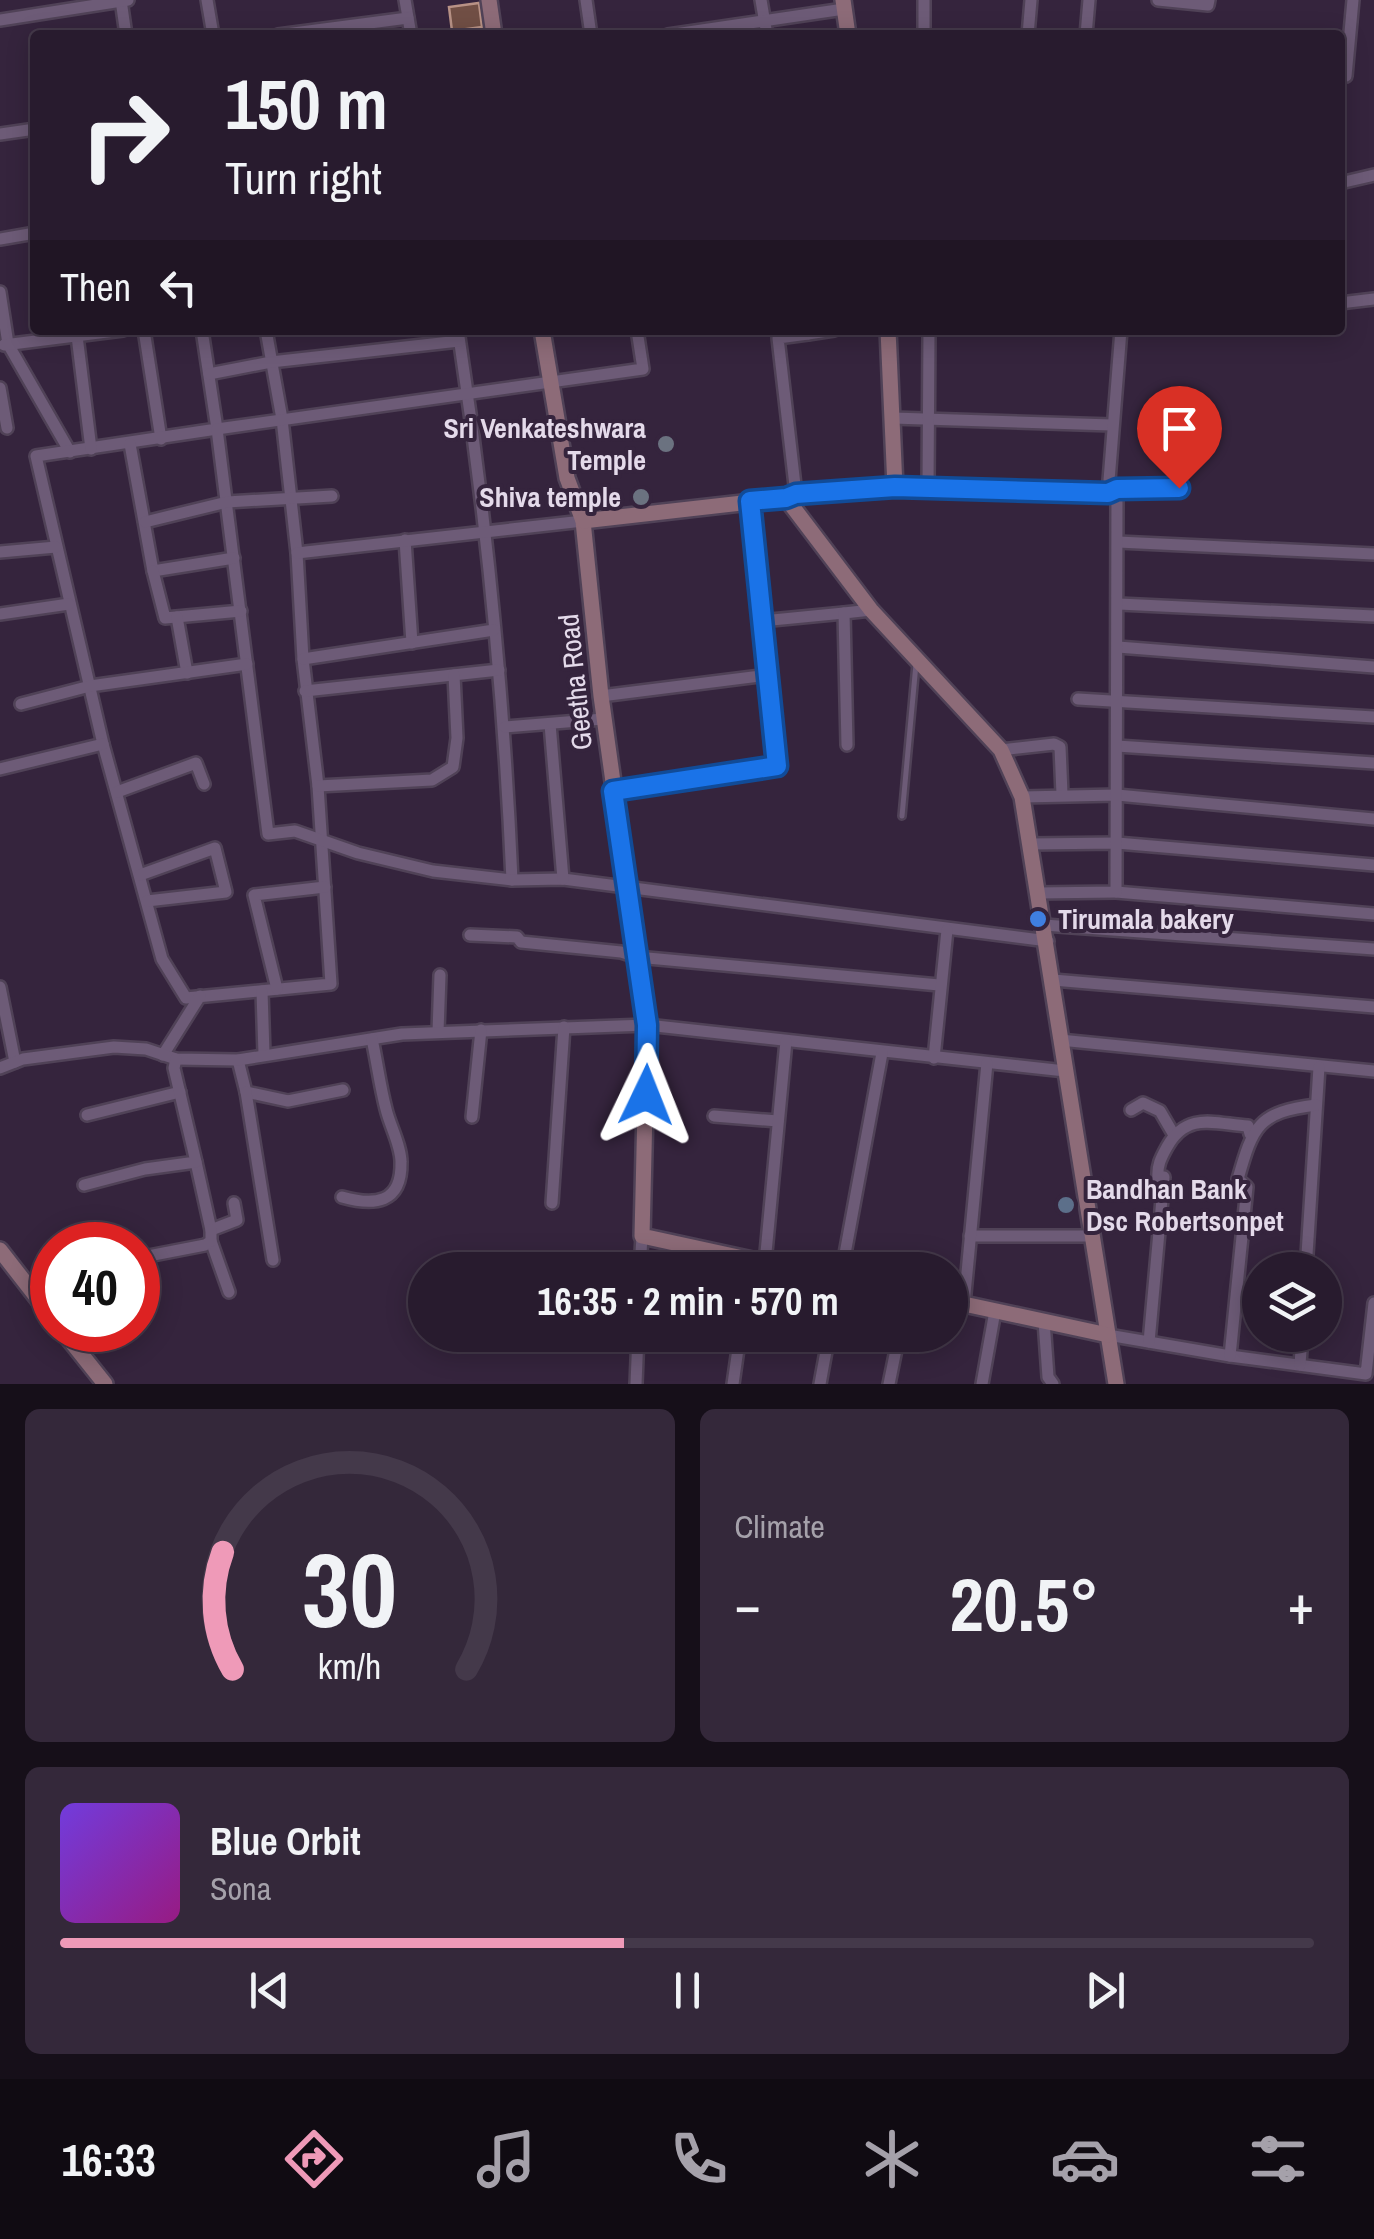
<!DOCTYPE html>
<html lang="en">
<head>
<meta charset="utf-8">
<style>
	:root { --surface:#281b2e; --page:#34283a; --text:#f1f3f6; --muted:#a5a1aa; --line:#44394a; --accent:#ef9ab8 }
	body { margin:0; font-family:"Archivo Narrow",sans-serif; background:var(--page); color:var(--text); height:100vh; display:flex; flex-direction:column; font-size:38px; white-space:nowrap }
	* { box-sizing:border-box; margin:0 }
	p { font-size:32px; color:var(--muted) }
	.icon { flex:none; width:55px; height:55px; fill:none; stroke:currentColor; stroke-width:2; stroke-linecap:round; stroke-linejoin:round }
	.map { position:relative; height:1384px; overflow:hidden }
	.panel { display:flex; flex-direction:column; gap:25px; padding:25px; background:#160f19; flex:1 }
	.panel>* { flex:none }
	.top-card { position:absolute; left:30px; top:30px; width:1315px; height:305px; border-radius:10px; box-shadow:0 5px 25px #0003,0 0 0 2px var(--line); background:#281b2e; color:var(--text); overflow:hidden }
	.controls { position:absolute; left:1242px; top:1252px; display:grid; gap:20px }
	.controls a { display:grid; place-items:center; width:100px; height:100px; border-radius:50%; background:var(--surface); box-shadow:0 5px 25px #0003,0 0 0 2px var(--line); font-size:50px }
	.speed { position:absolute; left:30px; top:1222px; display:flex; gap:20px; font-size:50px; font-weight:700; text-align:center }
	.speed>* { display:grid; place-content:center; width:130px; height:130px; border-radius:50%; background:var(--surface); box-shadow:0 5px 25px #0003,0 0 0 2px var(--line); line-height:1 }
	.speed .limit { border:15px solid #d22; background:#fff; color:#111 }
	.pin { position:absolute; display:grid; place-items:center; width:85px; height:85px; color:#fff; margin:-102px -42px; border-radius:50% 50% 50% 0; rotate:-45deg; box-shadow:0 0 10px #0007 }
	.pin .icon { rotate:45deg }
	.me { position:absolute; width:110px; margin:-55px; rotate:2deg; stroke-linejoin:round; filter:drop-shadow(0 0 8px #0008) }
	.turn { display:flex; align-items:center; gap:35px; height:210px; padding:0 30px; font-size:45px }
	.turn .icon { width:130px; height:130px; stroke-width:2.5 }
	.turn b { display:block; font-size:70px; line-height:85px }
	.then { display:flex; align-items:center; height:95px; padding:0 30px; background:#0003; gap:20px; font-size:38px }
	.big { font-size:75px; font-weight:700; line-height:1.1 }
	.panel .widget { flex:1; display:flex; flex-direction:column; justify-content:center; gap:15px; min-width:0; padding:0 35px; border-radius:15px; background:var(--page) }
	.panel .dial { align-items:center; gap:0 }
	.dial svg { height:260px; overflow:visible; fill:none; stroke:var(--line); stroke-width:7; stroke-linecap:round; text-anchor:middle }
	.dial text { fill:var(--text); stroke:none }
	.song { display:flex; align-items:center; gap:30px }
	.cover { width:120px; height:120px; border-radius:15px; background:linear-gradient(135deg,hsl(260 70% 55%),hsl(310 70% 35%)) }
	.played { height:10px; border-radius:5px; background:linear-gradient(90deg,var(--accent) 45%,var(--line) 45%) }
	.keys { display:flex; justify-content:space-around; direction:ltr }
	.heat { display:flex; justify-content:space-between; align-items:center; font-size:55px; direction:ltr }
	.panel .tiles { flex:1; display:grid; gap:25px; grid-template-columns:1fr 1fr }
	.widget:last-child { grid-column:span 2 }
	.trip { position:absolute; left:408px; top:1252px; width:560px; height:100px; border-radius:50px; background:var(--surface); box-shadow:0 5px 25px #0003,0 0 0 2px var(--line); font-weight:700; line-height:100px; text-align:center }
	.dock { display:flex; height:160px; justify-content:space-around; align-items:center; background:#100b12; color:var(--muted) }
	.dock .icon { width:70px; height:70px }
	.dock .on { color:var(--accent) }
	.dock b { font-size:45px; color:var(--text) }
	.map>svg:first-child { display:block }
	.building { fill:#714f44; stroke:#b89286; stroke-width:2.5; filter:url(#shadow) }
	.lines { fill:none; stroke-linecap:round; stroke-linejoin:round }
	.lane-casing { stroke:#504257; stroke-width:10 }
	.street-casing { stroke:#504257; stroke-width:16 }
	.secondary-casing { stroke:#504257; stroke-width:20 }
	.lane { stroke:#6d5b77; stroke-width:5 }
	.street { stroke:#6d5b77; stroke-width:11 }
	.secondary { stroke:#8d6b78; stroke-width:15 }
	.route-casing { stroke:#114b97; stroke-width:25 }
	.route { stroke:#1a73e8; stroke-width:18 }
	.worship-dot { fill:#6b7280; stroke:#35243d; stroke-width:4 }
	.shop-dot { fill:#3f7fe0; stroke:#35243d; stroke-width:4 }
	.service-dot { fill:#5c6f8a; stroke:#35243d; stroke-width:4 }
	.labels { text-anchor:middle; stroke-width:8; stroke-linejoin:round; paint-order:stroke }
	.poi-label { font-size:28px; font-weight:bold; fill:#e4daea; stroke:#35243d; text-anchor:end }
	.street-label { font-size:28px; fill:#e4daea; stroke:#35243d }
</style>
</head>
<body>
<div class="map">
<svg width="1374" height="1384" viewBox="0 0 1374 1384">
	<defs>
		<filter id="shadow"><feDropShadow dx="4.5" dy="4.5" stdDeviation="2.5" flood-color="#0009"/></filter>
	</defs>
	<rect width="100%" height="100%" fill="#35243d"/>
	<!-- building -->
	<polygon class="building" points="479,3 482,27 452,31 449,7"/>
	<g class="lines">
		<defs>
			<polyline id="lane" points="902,816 916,664"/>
			<g id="street">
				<polyline points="121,0 126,35"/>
				<polyline points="207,0 213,35"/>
				<polyline points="405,0 411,35"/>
				<polyline points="586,0 591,35"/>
				<polyline points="761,0 767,35"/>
				<polyline points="1158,0 1208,5 1209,0"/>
				<polyline points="0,20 128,0"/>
				<polyline points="278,35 408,18"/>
				<polyline points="668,35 844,9"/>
				<polyline points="924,35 924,0"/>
				<polyline points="1028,35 1031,0"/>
				<polyline points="1086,35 1089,0"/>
				<polyline points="1346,76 1353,0"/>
				<polyline points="0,134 35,129"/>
				<polyline points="1340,183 1374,175"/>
				<polyline points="0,239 35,233"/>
				<polyline points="0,292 8,344 70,452"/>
				<polyline points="1340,303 1374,299"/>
				<polyline points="144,330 161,439"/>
				<polyline points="202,330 217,429 36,456 103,744 162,959 186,998 331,984 318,786 303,659 297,553 282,419 266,330"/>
				<path d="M458,330c28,183 46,366 54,550"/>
				<polyline points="637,330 643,369 217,429 268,834 295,831 358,853 433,871 512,880 563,879 1048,941"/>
				<polyline points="808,330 808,334 834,330"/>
				<polyline points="77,336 91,449"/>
				<polyline points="4,345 123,330"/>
				<polyline points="209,374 271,362 459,341"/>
				<polyline points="0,388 7,428"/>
				<polyline points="893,418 1112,425"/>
				<polyline points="130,444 153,571 234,558"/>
				<polyline points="895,487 1108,493 1117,489 1179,488"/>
				<polyline points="928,488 929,330"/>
				<polyline points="1108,493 1121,330"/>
				<polyline points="796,494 778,338 808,334"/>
				<polyline points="749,501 761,621 844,613"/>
				<polyline points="145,522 227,502 332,496"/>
				<polyline points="405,540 412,643"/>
				<polyline points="1118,542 1374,554"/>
				<polyline points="0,552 56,547"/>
				<polyline points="297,553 583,521"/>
				<polyline points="153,571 165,618 241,611"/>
				<polyline points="1119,604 1374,616"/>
				<polyline points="0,614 69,604"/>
				<polyline points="177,617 187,673"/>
				<polyline points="1118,647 1374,667"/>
				<polyline points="303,659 494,630"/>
				<polyline points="305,691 499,670"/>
				<polyline points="601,696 768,675"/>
				<polyline points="1078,699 1374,717"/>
				<polyline points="21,704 90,686 247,664"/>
				<polyline points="550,724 563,879"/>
				<polyline points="505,727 603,719"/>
				<polyline points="847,745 844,613 871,610"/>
				<polyline points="1117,746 1374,763"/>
				<polyline points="1001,750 1054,744 1060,747 1062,794"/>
				<polyline points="0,769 103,744"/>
				<polyline points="318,786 432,780 453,767 457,738 454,675"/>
				<polyline points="613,791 777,766 761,621"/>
				<polyline points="117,792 196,763 204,784"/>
				<polyline points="1022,797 1117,795 1374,819"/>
				<polyline points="1030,844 1117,843 1374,865"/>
				<polyline points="140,875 215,848 226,892 147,901"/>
				<polyline points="1116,892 1374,914"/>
				<polyline points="1037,893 1116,892 1117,489"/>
				<polyline points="1044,925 1374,949"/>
				<polyline points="470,935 517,937 521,942 621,952 637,957 939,985"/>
				<polyline points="1053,980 1374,1007"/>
				<polyline points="0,987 15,1062"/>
				<polyline points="277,989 254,895 325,887"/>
				<polyline points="262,991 264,1054"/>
				<polyline points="438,1032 440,975"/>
				<polyline points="1060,1040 1374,1071"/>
				<polyline points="163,1055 200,996"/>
				<polyline points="934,1058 947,930"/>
				<polyline points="238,1060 246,1092 288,1101 343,1090"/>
				<polyline points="0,1068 23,1059 114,1047 146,1049 176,1059 238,1060 402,1034 647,1025 1065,1071"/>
				<polyline points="246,1092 273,1260"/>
				<polyline points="1131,1110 1143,1103 1160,1111 1174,1135"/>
				<polyline points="87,1115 180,1092"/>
				<polyline points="714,1116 778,1121"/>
				<polyline points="472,1117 481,1030"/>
				<polyline points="196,1162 211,1230 237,1220 234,1203"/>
				<polyline points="84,1185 145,1169 196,1162 174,1068 176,1059"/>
				<path d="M342,1197c32,9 60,7 59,-35 0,-17 -11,-36 -15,-53 -6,-23 -9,-47 -14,-70"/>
				<polyline points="552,1203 564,1027"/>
				<polyline points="970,1236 1091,1236"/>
				<polyline points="211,1241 229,1292"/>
				<polyline points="138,1258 205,1245 211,1241 211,1230"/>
				<polyline points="765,1263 786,1041"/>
				<polyline points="640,1270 642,1236"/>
				<polyline points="842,1270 882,1053"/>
				<polyline points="1306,1270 1319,1067"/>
				<polyline points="964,1304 987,1063"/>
				<polyline points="1044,1321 1048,1377 1053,1384"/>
				<polyline points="1108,1335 1230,1356 1366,1374 1374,1303"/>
				<path d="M1149,1342l15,-165 -6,1c-1,-13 3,-20 9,-31 20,-36 48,-23 81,-21l2,8"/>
				<path d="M1230,1356l17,-169 -9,-8c15,-53 20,-67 78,-74"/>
				<polyline points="1300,1365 1302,1335"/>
				<polyline points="636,1384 638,1335"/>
				<polyline points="733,1384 740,1335"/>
				<polyline points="820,1384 829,1335"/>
				<polyline points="889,1384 899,1335"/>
				<polyline points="982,1384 995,1311"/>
			</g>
			<g id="secondary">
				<polyline points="489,0 494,35"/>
				<polyline points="843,0 848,35"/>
				<polyline points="542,330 567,478 583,521 601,696 647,1025 642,1236 798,1270"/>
				<polyline points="786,498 796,494 895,487 888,330"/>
				<polyline points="583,521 786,498 871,610 1001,750 1022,797 1116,1384"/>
				<polyline points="0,1250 52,1317"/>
				<polyline points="950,1301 1108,1335"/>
				<polyline points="62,1330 105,1384"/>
			</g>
		</defs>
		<!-- lane casing -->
		<use href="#lane" class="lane-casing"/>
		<!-- street casing -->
		<use href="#street" class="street-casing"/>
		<!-- secondary casing -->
		<use href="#secondary" class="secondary-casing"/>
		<!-- lane -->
		<use href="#lane" class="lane"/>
		<!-- street -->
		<use href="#street" class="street"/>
		<!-- secondary -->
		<use href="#secondary" class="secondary"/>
	</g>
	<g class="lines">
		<defs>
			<polyline id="route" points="646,1095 647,1025 613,791 777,766 750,501 786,498 796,494 895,487 1108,493 1117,489 1179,488"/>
		</defs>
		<!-- route casing -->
		<use href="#route" class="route-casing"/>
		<!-- route -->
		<use href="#route" class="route"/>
	</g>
	<!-- markers -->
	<g class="worship-dot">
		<circle cx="666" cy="444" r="10"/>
		<circle cx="641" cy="497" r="10"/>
	</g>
	<circle class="shop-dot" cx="1038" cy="919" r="10"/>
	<circle class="service-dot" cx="1066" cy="1205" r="10"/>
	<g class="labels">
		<!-- poi labels -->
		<g class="poi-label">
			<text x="646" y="438">Sri Venkateshwara<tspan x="646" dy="32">Temple</tspan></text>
			<text x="621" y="507">Shiva temple</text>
			<text x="1058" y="929" text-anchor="start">Tirumala bakery</text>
			<text x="1086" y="1199" text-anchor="start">Bandhan Bank<tspan x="1086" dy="32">Dsc Robertsonpet</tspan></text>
		</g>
		<!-- street labels -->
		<g class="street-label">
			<text transform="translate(575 682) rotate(-96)" y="10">Geetha Road</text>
		</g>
	</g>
</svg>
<div class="controls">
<a><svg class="icon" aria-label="layers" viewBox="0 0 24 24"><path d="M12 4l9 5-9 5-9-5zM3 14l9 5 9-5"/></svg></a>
</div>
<div class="speed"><div class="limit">40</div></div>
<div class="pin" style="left:1179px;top:488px;background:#d93025"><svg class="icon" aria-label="arrive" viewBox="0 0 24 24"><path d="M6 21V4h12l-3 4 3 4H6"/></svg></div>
<svg class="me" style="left:646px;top:1095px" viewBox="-20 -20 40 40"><path d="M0-17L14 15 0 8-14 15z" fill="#1a73e8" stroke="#fff" stroke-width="4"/></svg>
<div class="trip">16:35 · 2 min · 570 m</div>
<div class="top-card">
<div class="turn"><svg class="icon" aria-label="right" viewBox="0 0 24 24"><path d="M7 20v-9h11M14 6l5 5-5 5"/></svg><div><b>150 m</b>Turn right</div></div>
<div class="then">Then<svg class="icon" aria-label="left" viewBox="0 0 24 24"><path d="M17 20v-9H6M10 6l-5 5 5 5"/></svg></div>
</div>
</div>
<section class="panel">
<div class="tiles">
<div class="widget dial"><svg viewBox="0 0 100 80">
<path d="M14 69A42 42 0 1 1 86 69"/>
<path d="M14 69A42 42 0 0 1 11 33" stroke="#ef9ab8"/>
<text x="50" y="56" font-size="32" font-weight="700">30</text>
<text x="50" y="72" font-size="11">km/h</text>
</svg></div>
<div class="widget"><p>Climate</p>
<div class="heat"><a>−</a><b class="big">20.5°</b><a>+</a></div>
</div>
<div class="widget">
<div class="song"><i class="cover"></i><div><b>Blue Orbit</b><p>Sona</p></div></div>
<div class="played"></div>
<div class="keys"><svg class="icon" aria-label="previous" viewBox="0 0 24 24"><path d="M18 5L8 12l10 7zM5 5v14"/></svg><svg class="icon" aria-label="pause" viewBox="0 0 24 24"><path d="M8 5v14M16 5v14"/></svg><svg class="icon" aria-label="next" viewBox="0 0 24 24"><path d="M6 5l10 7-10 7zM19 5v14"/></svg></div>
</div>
</div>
</section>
<nav class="dock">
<b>16:33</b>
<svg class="icon on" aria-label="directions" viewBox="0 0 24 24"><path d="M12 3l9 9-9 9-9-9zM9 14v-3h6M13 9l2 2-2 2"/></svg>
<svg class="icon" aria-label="music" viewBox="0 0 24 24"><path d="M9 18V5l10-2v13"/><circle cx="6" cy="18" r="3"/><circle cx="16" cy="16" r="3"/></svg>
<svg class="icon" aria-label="phone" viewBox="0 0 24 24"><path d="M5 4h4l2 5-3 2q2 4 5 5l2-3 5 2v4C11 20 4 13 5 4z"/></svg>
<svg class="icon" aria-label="climate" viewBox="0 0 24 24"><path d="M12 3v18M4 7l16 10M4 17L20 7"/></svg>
<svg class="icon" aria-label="car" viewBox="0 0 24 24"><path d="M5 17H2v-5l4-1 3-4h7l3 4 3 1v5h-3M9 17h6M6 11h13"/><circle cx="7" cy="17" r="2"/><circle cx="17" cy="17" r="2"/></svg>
<svg class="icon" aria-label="filters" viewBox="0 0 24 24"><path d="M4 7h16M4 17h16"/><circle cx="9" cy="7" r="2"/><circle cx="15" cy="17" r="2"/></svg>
</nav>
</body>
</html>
